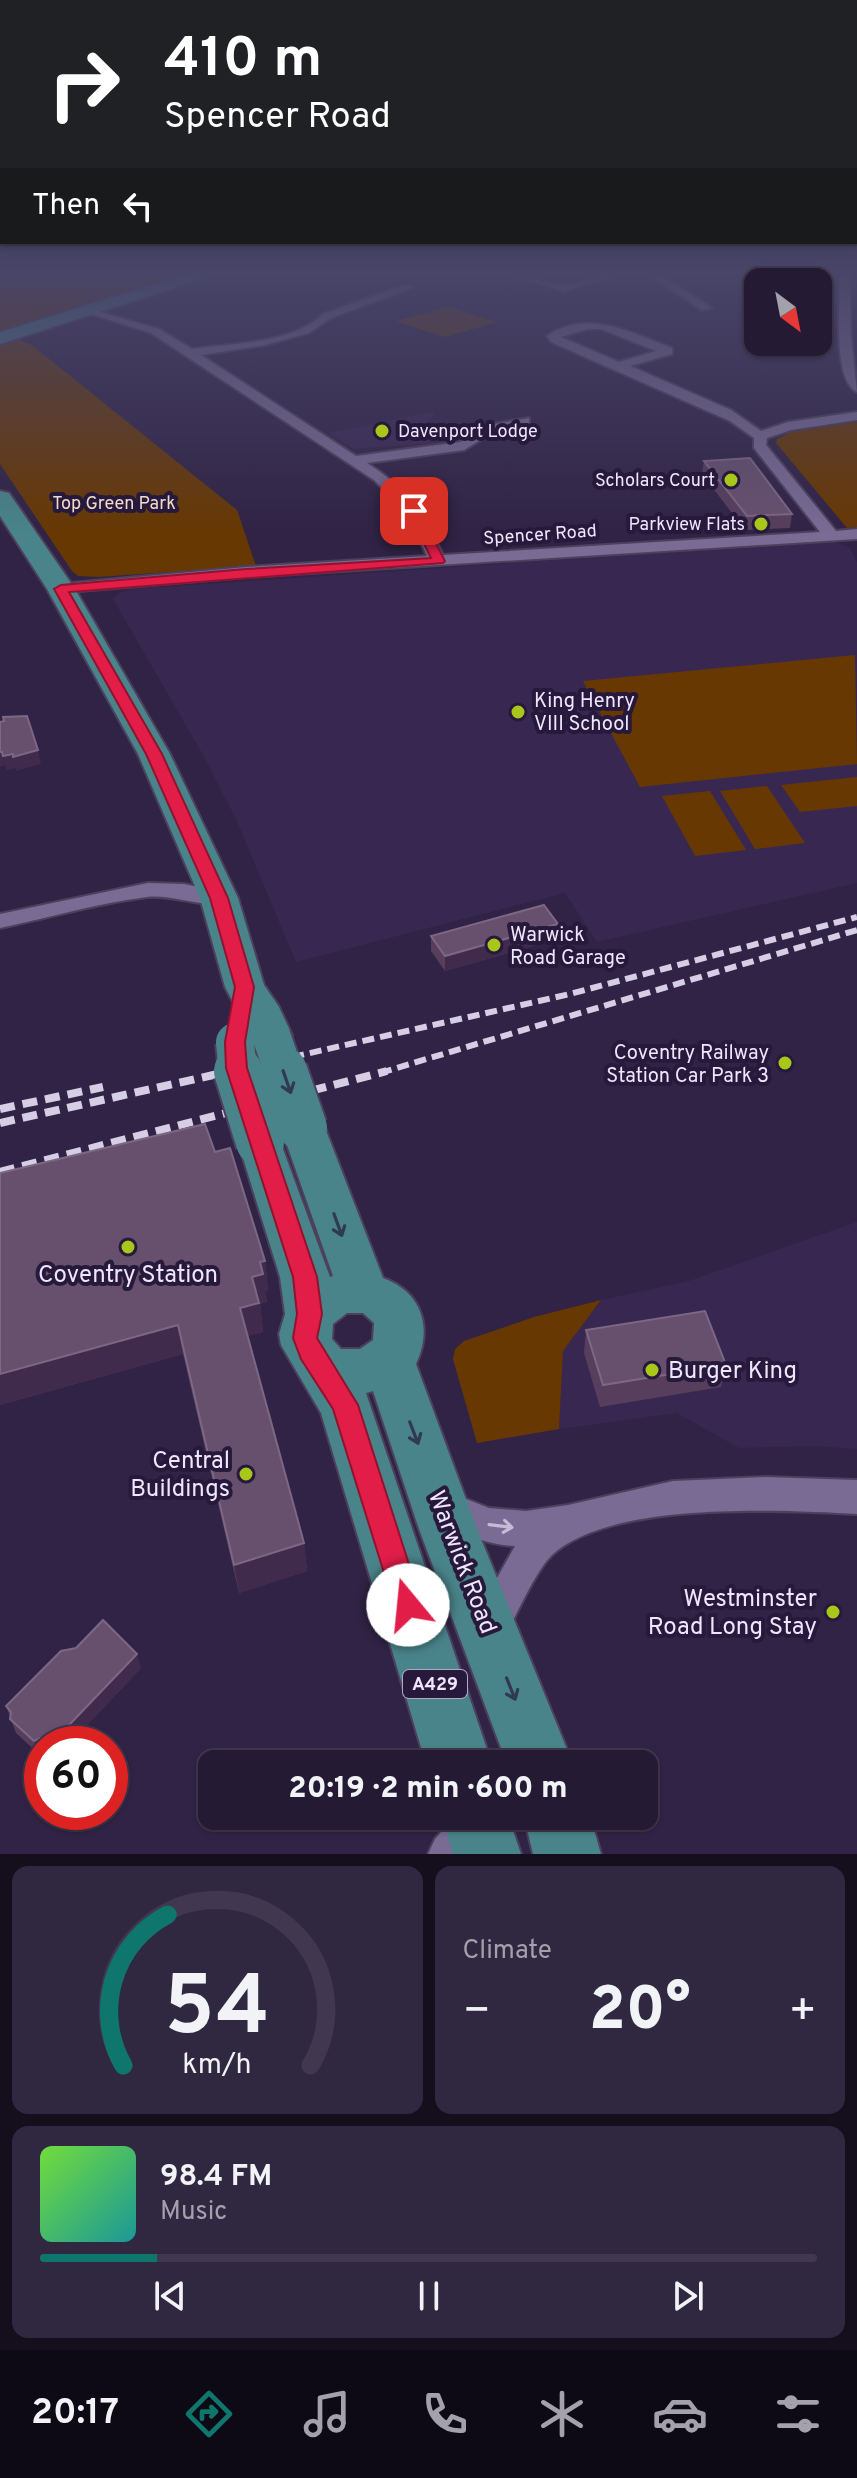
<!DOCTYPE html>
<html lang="en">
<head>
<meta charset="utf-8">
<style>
	:root { --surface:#241a34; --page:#302740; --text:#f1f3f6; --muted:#a3a1ac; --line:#41384f; --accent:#0f766e }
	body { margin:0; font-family:Overpass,sans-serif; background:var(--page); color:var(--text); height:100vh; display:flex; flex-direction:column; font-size:30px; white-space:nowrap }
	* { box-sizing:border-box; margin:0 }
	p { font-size:26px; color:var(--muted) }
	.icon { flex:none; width:44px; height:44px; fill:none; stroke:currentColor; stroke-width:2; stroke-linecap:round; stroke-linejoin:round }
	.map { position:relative; height:1854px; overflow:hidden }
	.details { display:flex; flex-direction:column; gap:12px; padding:12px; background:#140e1d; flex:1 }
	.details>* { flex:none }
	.hud { position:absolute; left:0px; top:0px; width:858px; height:244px; box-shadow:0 2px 6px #0004,0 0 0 2px var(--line); background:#202124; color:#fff; overflow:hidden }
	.needle { width:52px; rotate:148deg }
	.fabs { position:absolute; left:744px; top:268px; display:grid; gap:16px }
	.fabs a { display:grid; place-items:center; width:88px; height:88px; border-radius:16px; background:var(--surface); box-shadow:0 2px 6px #0004,0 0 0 2px var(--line); font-size:40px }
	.speed { position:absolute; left:24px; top:1726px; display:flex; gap:16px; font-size:40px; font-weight:700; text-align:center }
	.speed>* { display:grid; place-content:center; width:104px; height:104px; border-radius:50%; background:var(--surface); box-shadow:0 2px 6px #0004,0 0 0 2px var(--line); line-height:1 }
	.speed .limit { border:12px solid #d22; background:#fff; color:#111 }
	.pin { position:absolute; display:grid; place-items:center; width:68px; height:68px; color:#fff; margin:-34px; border-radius:16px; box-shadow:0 4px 12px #0006 }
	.me { position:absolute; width:88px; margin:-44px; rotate:343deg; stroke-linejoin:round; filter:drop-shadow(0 0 6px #0008) }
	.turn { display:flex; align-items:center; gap:28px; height:168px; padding:0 32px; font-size:36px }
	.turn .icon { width:104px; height:104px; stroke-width:2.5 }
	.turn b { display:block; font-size:56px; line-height:68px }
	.then { display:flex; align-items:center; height:76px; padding:0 32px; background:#0003; gap:16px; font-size:30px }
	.big { font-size:60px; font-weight:800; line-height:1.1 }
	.details .tile { flex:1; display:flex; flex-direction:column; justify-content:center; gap:12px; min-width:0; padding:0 28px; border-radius:16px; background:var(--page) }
	.details .dial { align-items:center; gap:0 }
	.dial svg { height:208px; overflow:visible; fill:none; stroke:var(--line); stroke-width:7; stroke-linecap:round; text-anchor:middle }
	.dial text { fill:var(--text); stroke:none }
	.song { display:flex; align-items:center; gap:24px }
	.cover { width:96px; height:96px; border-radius:12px; background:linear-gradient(135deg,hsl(100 70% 55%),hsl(180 70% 35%)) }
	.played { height:8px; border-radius:4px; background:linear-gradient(90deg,var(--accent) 15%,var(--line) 15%) }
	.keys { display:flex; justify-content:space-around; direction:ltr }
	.heat { display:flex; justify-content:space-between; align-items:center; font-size:44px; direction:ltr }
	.details .tiles { flex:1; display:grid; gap:12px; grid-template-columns:1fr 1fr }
	.tile:last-child { grid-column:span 2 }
	.trip { position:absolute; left:198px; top:1750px; width:460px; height:80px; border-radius:16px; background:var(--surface); box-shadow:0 2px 6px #0004,0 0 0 2px var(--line); font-weight:800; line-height:80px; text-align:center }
	.tab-bar { display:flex; height:128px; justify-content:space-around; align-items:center; background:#0e0a15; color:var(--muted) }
	.tab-bar .icon { width:56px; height:56px }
	.tab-bar .on { color:var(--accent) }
	.tab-bar b { font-size:36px; color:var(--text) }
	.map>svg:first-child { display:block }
	.built { fill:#382851 }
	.green { fill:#683802 }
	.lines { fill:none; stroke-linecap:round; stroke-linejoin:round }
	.street-casing { stroke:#4c405d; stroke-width:4 }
	.primary-casing { stroke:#4c405d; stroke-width:4 }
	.street { fill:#796b93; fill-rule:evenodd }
	.primary { fill:#49848a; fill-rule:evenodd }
	.rail-far1 { stroke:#d6cee5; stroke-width:6; stroke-dasharray:12 6; stroke-linecap:butt }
	.rail { stroke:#d6cee5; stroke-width:8; stroke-dasharray:15 8; stroke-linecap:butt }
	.primary-bridge-far1-casing { stroke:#4c405d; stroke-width:42; stroke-linecap:butt }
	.primary-bridge-casing { stroke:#4c405d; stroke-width:52; stroke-linecap:butt }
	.primary-bridge-far1 { stroke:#49848a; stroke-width:38 }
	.primary-bridge { stroke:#49848a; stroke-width:48 }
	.wall { fill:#573e5d }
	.shaded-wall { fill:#412b4c }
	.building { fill:#67506e; stroke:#7c6784; stroke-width:2 }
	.oneway { stroke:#303953 }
	.oneway2 { stroke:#c4bbd7 }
	.route { fill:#e11d48; stroke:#92132f; stroke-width:2 }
	.poi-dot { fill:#a9c71b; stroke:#26193b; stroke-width:3 }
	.labels { text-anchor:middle; stroke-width:8; stroke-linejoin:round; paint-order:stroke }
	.far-poi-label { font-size:18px; fill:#ede6fc; stroke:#26193b; text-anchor:end }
	.far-park-label { font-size:18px; fill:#f1dac9; stroke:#26193b }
	.far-street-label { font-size:18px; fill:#ede6fc; stroke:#26193b }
	.shield { fill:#26193b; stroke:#b1a8c2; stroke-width:2 }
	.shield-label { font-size:18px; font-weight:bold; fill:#ede6fc }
	.poi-label { font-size:20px; fill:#ede6fc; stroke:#26193b; text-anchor:start }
	.near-poi-label { font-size:24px; fill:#ede6fc; stroke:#26193b; text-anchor:end }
	.near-street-label { font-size:24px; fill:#ede6fc; stroke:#26193b }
</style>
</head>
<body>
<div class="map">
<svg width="857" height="1854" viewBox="0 0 857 1854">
	<rect width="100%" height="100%" fill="#302345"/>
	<!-- built -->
	<g class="built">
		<polygon points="432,412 435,414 426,423 433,443 353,449 328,433"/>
		<polygon points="834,541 850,548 857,563 857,883 597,942 565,893 296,962 236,819 203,755 113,599 119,593 132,589"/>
		<polygon points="857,1222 857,1449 816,1446 739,1448 677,1413 559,1429 563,1351 601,1300 689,1281"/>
	</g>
	<!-- green -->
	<g class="green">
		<polygon points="0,274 208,274 0,338"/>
		<polygon points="448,307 497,322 445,337 396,321"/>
		<polygon points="15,338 33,346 237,510 256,566 98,577 78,576 72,571 0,464 0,343"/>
		<polygon points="857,422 857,527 847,528 776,443 777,439 791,432"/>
		<polygon points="855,655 857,764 640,787 583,681"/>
		<polygon points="857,777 857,806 800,812 781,785"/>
		<polygon points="767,786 805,843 755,849 720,791"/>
		<polygon points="710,791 746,850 695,856 662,796"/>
		<polygon points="601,1300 563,1351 559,1429 477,1443 453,1359 455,1349 464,1341 534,1317"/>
	</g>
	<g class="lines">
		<defs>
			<g id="street">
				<path d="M507,274c20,0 39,11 57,11 18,0 37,-11 57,-11l-57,17z"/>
				<polygon points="647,274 660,274 712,308 702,310"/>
				<path d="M840,274h10l1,61 6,57c-25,-12 -17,-92 -17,-118z"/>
				<path d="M405,285l9,2 -83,31 -22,15 -44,12 -64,10 155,101 104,-14 23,-16 46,-8v6l-36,8 -29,18 -97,13c42,27 55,48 76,92l377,-23 -66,-84v-10l-24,-17 -179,-79 -4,-6c40,-28 85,-3 125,12v6l-42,12 101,44 30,21 27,-9 69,-10v8l-66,10 -24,8 -1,7 70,86 21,-2v10l-611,38 -191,16 -3,-4 3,-4 6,-1 185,-17 181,-11 -20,-43 -33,-33 -223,-147 -70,-22 6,-3 72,21 33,20c40,-6 100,-5 131,-35zM588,329h13l55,22 -37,11 -58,-25z"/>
				<path d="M148,883l36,1 43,9 4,5 -4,5c-22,6 -54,-9 -80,-6 -49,6 -99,21 -147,31v-14z"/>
				<path d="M765,1477l92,3v34c-77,-4 -247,-13 -305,41 -16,15 -37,63 -49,85l-14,5 -14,-5 -5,-14 45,-80c-29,-1 -55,-14 -82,-26l-5,-12 5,-12 13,-5 43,17 37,3 42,-6 105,-24z"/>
				<polygon points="455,1816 504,1816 498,1831 478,1854 428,1854 435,1839"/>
			</g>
			<g id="primary">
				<polygon points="189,274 216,274 0,344 0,332"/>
				<polygon points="0,491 9,493 75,589 170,754 238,898 264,985 279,1007 292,1035 286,1045 271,1049 256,1045 225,987 200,898 138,754 47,589 0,516"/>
				<path d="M303,1112l16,4 6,12 58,150c39,14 50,50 33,86l61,165 96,235h-66l-88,-235 -46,-138 -7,2 126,371h-66l-105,-351 -40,-68 -2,-11 6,-20 -5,-37 -42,-135 6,-12 16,-5 16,5 54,147 3,-1 -52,-148 6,-12zM347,1313h16l11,10 -1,17 -13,9h-19l-9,-10 1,-15z"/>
				<polygon points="442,1816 508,1816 521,1854 453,1854"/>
				<polygon points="524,1816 590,1816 601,1854 533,1854"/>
			</g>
		</defs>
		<!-- street casing -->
		<use href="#street" class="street-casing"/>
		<!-- primary casing -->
		<use href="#primary" class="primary-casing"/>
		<!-- street -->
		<use href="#street" class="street"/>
		<!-- primary -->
		<use href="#primary" class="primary"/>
		<!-- rail-far1 -->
		<g class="rail-far1">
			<polyline points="222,1073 570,994 857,917"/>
			<polyline points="380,1073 857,930"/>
		</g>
		<!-- rail -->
		<g class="rail">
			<polyline points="0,1109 103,1087"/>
			<polyline points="0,1123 231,1071"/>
			<polyline points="0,1172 387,1071"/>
		</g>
		<defs>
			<g id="primary-bridge-far1">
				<polyline points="271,1035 284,1073"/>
				<polyline points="235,1042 238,1073"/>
			</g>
			<g id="primary-bridge">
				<polyline points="238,1071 260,1142"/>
				<polyline points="283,1071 303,1128"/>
			</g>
		</defs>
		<!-- primary-bridge-far1 casing -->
		<use href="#primary-bridge-far1" class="primary-bridge-far1-casing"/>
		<!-- primary-bridge casing -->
		<use href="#primary-bridge" class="primary-bridge-casing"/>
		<!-- primary-bridge-far1 -->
		<use href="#primary-bridge-far1" class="primary-bridge-far1"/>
		<!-- primary-bridge -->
		<use href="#primary-bridge" class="primary-bridge"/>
	</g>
	<!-- wall -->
	<g class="wall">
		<polygon points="704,461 792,514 790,528 745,530 702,474"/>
		<polygon points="431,936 557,939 445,971 431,951"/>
		<polygon points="215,1152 265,1261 268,1290 265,1291 267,1302 260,1304 263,1332 247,1336 304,1543 307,1571 239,1593 183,1354 0,1405"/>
		<polygon points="586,1330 726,1365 721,1387 600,1407 584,1353"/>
		<polygon points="141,1668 69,1744 42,1744 42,1753 39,1754 16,1733 6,1706"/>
	</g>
	<!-- shaded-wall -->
	<g class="shaded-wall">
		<polygon points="38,750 41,764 16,771 13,757"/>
		<polygon points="0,752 2,752 5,766 0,767"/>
		<polygon points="13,754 16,768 6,770 3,756"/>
		<polygon points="558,924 557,939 445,971 445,956"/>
		<polygon points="265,1261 268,1290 265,1291 267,1302 260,1304 263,1332 243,1337 240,1308 252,1277 260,1262"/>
		<polygon points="178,1325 183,1354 0,1405 0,1374"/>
		<polygon points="304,1543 307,1571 239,1593 234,1565"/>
		<polygon points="137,1654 141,1668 69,1744 51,1744"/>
		<polygon points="40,1738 42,1744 42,1753 39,1754 34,1741"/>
	</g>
	<!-- building -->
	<g class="building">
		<polygon points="750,458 792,514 747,516 704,461"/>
		<polygon points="27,716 38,750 13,757 13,754 3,756 2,752 0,752 0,722 4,721 3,717"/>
		<polygon points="544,905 558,924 445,956 431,936"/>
		<polygon points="205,1124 215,1152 230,1148 265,1261 260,1262 263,1274 252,1277 259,1303 240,1308 304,1543 234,1565 178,1325 0,1374 0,1173"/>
		<polygon points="705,1311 726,1365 603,1385 586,1330"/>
		<polygon points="103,1620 137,1654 51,1744 46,1744 40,1738 34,1741 10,1719 11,1712 6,1706 61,1651 76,1648"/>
	</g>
	<!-- one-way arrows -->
	<defs><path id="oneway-shaft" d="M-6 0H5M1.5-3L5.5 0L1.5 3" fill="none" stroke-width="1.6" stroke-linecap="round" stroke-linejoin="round" transform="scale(2)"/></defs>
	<g class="oneway">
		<use href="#oneway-shaft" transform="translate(287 1082) rotate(71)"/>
		<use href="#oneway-shaft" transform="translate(338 1225) rotate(70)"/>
		<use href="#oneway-shaft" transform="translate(414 1433) rotate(69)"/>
		<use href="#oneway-shaft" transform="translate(511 1689) rotate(68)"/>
	</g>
	<use class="oneway2" href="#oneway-shaft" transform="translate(501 1526) rotate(7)"/>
	<!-- sky -->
	<linearGradient id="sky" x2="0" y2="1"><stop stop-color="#1a1326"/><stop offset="0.51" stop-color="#484568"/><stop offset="1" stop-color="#484568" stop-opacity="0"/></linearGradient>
	<rect width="857" height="534" fill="url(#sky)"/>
	<!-- route -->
	<polygon class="route" points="414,507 419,511 445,561 443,563 69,592 162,754 228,898 254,987 245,1042 247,1068 317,1277 322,1314 317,1338 358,1405 422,1605 418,1615 408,1619 398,1615 394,1605 333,1409 301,1359 293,1338 297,1314 293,1277 226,1068 225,1042 235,987 210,898 146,754 54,589 61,585 246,569 431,558 408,511"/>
	<!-- markers -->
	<g class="poi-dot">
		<circle cx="382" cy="431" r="8"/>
		<circle cx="731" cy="480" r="8"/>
		<circle cx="761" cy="524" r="8"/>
		<circle cx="518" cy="712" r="8"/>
		<circle cx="494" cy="945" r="8"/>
		<circle cx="785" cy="1063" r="8"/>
		<circle cx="128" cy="1247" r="8"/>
		<circle cx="652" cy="1370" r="8"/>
		<circle cx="246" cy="1474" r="8"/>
		<circle cx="833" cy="1612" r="8"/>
	</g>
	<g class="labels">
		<!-- far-poi labels -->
		<g class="far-poi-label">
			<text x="398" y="437" text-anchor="start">Davenport Lodge</text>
			<text x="715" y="486">Scholars Court</text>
			<text x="745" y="530">Parkview Flats</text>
		</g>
		<!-- far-park labels -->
		<g class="far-park-label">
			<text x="114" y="509">Top Green Park</text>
		</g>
		<!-- far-street labels -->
		<g class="far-street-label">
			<text transform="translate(540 534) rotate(-4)" y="6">Spencer Road</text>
		</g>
		<!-- shield labels -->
		<rect class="shield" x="403" y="1670" width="64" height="28" rx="6"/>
		<g class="shield-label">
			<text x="435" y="1690">A429</text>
		</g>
		<!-- poi labels -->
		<g class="poi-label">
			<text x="534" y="707">King Henry<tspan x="534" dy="23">VIII School</tspan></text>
			<text x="510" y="941">Warwick<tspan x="510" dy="23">Road Garage</tspan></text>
			<text x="769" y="1059" text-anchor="end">Coventry Railway<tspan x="769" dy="23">Station Car Park 3</tspan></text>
		</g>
		<!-- near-poi labels -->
		<g class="near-poi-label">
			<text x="128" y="1282" text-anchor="middle">Coventry Station</text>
			<text x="668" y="1378" text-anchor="start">Burger King</text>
			<text x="230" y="1468">Central<tspan x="230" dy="28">Buildings</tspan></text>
			<text x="817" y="1606">Westminster<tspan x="817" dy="28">Road Long Stay</tspan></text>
		</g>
		<!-- near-street labels -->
		<g class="near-street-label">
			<text transform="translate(463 1562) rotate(69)" y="8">Warwick Road</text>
		</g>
	</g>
</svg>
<div class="fabs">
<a><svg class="needle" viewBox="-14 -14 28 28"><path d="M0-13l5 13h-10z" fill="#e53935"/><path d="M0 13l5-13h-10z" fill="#a3a1ac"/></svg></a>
</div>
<div class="speed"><div class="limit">60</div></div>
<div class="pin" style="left:414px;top:511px;background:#d93025"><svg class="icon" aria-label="arrive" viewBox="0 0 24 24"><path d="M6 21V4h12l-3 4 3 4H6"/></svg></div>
<svg class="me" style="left:408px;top:1605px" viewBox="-20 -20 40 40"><circle r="19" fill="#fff"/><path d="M0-13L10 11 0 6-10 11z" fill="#e11d48"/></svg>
<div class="trip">20:19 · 2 min · 600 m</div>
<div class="hud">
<div class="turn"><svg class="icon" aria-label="right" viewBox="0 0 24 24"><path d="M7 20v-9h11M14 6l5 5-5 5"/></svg><div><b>410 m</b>Spencer Road</div></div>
<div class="then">Then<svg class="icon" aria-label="left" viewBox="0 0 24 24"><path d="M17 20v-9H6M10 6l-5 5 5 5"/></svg></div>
</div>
</div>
<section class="details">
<div class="tiles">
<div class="tile dial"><svg viewBox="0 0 100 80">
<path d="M14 69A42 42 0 1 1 86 69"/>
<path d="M14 69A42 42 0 0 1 31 11" stroke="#0f766e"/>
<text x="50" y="56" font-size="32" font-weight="700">54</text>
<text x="50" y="72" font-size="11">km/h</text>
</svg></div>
<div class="tile"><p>Climate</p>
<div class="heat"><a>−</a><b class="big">20°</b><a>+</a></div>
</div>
<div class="tile">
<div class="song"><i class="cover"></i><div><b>98.4 FM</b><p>Music</p></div></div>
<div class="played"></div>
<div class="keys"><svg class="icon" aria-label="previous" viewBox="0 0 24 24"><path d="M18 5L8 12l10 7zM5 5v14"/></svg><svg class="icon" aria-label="pause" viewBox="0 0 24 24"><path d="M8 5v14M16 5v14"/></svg><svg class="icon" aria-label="next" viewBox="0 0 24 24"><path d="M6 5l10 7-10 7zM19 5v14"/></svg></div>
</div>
</div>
</section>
<nav class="tab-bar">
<b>20:17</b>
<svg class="icon on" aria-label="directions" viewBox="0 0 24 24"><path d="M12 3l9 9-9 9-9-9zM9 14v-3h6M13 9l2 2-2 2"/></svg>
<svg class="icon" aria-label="music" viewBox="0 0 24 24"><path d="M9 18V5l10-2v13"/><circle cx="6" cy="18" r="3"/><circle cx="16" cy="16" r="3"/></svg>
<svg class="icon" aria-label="phone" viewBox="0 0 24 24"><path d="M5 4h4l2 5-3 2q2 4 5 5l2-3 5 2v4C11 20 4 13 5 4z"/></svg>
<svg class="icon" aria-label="climate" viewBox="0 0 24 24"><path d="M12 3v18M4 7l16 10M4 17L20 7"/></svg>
<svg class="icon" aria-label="car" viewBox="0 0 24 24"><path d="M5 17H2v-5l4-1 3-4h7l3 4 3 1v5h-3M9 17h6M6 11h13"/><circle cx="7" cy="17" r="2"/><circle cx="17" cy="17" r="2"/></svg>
<svg class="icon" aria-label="filters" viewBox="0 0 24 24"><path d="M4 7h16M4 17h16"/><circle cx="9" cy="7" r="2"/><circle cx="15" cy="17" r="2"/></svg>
</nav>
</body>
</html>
